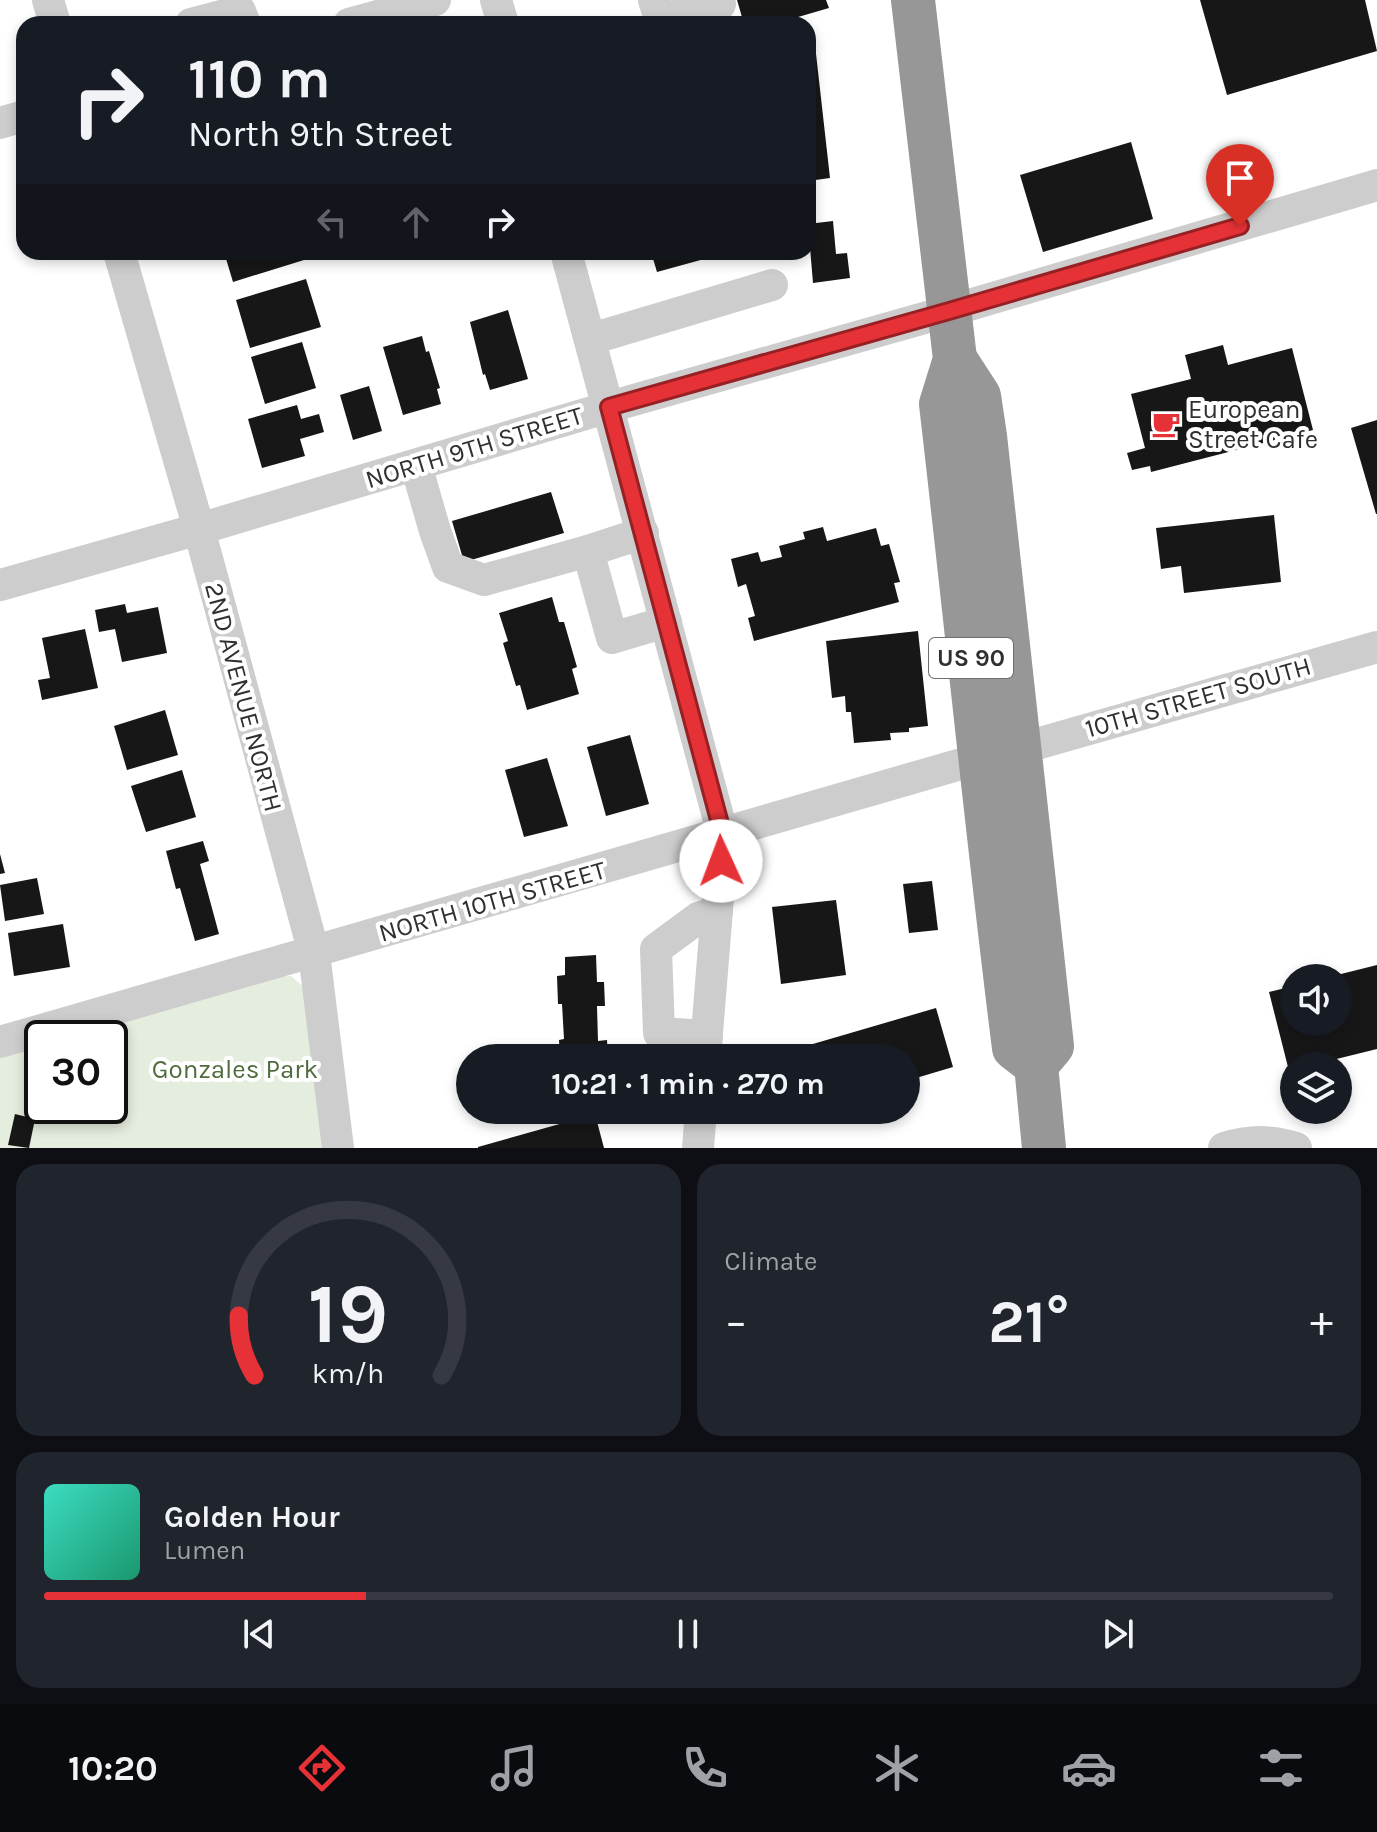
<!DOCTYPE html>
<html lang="en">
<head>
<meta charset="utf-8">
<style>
	:root { --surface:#171b24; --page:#20242c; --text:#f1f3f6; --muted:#9ea1a6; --line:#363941; --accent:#e63236 }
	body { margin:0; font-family:Karla,sans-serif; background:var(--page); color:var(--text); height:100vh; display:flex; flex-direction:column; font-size:30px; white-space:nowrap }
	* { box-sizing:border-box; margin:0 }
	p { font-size:26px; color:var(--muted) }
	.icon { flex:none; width:44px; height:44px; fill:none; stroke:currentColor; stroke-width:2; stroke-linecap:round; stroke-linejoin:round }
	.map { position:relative; height:1148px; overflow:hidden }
	.drawer { display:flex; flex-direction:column; gap:16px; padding:16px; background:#0d0f14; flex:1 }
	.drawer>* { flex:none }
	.top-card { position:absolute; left:16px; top:16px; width:800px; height:244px; border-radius:24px; box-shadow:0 4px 12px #0003; background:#171b24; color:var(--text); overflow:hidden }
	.fabs { position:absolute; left:1280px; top:964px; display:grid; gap:16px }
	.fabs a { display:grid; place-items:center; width:72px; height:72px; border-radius:50%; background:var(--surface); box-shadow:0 4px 12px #0003; font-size:40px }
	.speed { position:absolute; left:24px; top:1020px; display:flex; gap:16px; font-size:40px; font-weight:700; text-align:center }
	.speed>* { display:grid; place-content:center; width:104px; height:104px; border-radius:50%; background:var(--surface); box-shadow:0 4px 12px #0003; line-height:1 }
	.speed .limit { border:4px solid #111; border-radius:12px; background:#fff; color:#111 }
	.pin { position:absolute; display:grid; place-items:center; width:68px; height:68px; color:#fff; margin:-82px -34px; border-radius:50% 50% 50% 0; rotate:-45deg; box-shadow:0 0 8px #0007 }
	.pin .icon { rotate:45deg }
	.me { position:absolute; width:88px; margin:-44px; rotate:358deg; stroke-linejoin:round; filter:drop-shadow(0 0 6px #0008) }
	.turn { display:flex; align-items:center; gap:28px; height:168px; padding:0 40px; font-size:36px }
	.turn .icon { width:104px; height:104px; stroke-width:2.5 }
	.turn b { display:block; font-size:56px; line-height:68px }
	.lanes { display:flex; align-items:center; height:76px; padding:0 40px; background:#0003; justify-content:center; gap:40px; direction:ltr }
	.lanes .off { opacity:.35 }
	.big { font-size:60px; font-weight:700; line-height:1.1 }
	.drawer .widget { flex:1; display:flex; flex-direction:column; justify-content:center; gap:12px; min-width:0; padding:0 28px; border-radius:24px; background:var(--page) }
	.drawer .dial { align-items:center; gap:0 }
	.dial svg { height:208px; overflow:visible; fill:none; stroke:var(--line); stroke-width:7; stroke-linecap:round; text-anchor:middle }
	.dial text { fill:var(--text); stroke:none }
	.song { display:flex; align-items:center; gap:24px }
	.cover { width:96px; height:96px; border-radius:12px; background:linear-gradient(135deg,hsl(170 70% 55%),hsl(160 70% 35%)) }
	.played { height:8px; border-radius:4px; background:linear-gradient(90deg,var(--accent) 25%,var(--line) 25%) }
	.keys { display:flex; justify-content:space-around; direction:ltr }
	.heat { display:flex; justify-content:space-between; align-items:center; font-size:44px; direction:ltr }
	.drawer .tiles { flex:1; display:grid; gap:16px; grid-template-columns:1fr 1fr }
	.widget:last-child { grid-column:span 2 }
	.trip { position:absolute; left:456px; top:1044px; width:464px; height:80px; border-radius:40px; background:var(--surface); box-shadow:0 4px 12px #0003; font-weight:700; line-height:80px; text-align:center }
	.tabs { display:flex; height:128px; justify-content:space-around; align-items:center; background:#090b0e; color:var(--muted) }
	.tabs .icon { width:56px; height:56px }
	.tabs .selected { color:var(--accent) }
	.tabs b { font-size:36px; color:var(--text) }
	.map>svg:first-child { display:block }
	.green { fill:#e5edde }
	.building { fill:#171717 }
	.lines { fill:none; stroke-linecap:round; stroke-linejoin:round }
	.minor { stroke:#cdcdcd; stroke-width:32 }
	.highway { stroke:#979797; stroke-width:44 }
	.route-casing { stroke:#962023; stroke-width:20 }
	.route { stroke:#e63236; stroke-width:14 }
	.labels { text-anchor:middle; stroke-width:8; stroke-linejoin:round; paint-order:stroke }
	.shield { fill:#fff; stroke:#6e6e6e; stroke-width:2 }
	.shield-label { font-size:24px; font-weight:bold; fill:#303030 }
	.poi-label { font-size:26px; fill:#303030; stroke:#fff; text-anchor:start }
	.street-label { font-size:26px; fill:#303030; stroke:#fff }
	.park-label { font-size:26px; fill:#506c3c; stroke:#fff }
</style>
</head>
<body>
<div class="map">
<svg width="1377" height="1148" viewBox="0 0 1377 1148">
	<rect width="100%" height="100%" fill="#fff"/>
	<!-- green -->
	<polygon class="green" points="291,976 306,989 323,1148 0,1148 0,1057 42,1045 42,1106 110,1106 110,1038 65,1038 274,977"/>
	<!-- building -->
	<g class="building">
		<polygon points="737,0 826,0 829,8 774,24 744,24"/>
		<polygon points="1200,0 1365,0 1377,51 1227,95"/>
		<polygon points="814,36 830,178 808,181 808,37"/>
		<polygon points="1131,142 1153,219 1043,252 1020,175"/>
		<polygon points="833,221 836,254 847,253 850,278 813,283 808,224"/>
		<polygon points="224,252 301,252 304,260 233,282"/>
		<polygon points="651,252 726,252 726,253 657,272"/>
		<polygon points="306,279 321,327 250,348 236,300"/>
		<polygon points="508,310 528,379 490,390 485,374 483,375 470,322"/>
		<polygon points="422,336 426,352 429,351 440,388 437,389 441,404 403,415 383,347"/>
		<polygon points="302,342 316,388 265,404 251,357"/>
		<polygon points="1223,345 1228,365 1292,348 1313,430 1151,472 1150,466 1132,470 1127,453 1145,448 1131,394 1191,379 1185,355"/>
		<polygon points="369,386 382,431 353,440 340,395"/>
		<polygon points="297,405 301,419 319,414 324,432 300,439 305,456 262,468 248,419"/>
		<polygon points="1377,420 1377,514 1376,514 1351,428"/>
		<polygon points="551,492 564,533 464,562 452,521"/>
		<polygon points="1274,515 1281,582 1184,593 1181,566 1161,569 1156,528"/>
		<polygon points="823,527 827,541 876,528 881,546 889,544 900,582 894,583 899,602 754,641 748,618 755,616 746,584 738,587 731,559 758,552 761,562 782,557 779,546 805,539 803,532"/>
		<polygon points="552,597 559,622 564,622 577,667 572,669 579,694 527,710 520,685 516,686 503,643 508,641 499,613"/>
		<polygon points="125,604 127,613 158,607 167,653 122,662 115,629 99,632 95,610"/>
		<polygon points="85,629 98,688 42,700 38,680 50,678 42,638"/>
		<polygon points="918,631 928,726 909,728 909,732 890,733 891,740 854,743 851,712 846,712 845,696 832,698 826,641"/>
		<polygon points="165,710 178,755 127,770 114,726"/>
		<polygon points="630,735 649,804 606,816 587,747"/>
		<polygon points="547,758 568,826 524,837 505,770"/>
		<polygon points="182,770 196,817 146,832 131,786"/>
		<polygon points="203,841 209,861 200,864 219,934 195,941 180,888 176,889 166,851"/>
		<polygon points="0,854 5,873 0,874"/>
		<polygon points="37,878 44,914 5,921 0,885"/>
		<polygon points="932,881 938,930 909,933 903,884"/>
		<polygon points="836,900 846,975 781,984 772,907"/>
		<polygon points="63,924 70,967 14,976 8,933"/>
		<polygon points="596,955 597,982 604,982 605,1006 597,1006 598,1041 607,1040 608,1058 560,1058 559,1040 564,1039 562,1004 558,1004 557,976 565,975 565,957"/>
		<polygon points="1377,965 1377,1049 1308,1066 1294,1066 1294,1069 1289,1071 1269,992 1294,986 1294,1022 1338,1022 1338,978 1329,977"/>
		<polygon points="936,1008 953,1067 906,1081 906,1058 765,1058"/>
		<polygon points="762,1110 802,1110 802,1111 766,1121"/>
		<polygon points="15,1114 35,1119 29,1148 8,1145"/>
		<polygon points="595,1114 604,1148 478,1148 478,1147"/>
	</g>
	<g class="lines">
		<!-- minor -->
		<g class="minor">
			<polyline points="48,0 55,24"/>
			<polyline points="496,0 503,24"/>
			<polyline points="654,0 660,20 720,4"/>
			<polyline points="191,24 240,11 245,24"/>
			<polyline points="349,24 435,0"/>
			<polyline points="0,123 24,116"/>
			<polyline points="119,252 199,529 314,953 338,1148"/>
			<polyline points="566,252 723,835 705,1058"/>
			<polyline points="591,339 772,285"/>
			<polyline points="416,465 435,531 448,567 484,580 588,551"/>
			<polyline points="643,533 588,551 612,638 666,622"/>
			<polyline points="0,585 199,529 609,407 949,311 1377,185"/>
			<polyline points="1019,749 1377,647"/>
			<polyline points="707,1036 659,1033 656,949 698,918 717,912"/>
			<polyline points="0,1042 982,758"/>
			<polyline points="698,1148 701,1110"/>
			<path d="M1224,1148c26,-8 46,-8 72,0"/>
		</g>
		<!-- highway -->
		<g class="highway">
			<path d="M913,0l42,359 -14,45c25,214 46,430 73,644l22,17"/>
			<polyline points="955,359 979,396 985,436 1052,1046 1036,1065 1044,1148"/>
		</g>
	</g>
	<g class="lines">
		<defs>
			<polyline id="route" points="721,861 723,835 609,407 949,311 1240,226"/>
		</defs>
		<!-- route casing -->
		<use href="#route" class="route-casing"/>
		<!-- route -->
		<use href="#route" class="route"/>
	</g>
	<!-- icons -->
	<defs>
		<symbol id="cafe-bare" viewBox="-9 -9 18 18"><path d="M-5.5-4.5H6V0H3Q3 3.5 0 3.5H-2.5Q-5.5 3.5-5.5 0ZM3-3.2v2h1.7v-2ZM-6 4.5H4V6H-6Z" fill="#e63236" stroke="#fff" stroke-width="2.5" paint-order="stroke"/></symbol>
	</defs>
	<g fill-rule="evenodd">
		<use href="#cafe-bare" x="1146" y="404" width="40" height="40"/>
	</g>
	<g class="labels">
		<!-- shield labels -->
		<rect class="shield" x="929" y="638" width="84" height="40" rx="6"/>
		<g class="shield-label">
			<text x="971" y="666">US 90</text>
		</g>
		<!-- poi labels -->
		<g class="poi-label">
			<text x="1188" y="418">European<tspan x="1188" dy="30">Street Cafe</tspan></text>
		</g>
		<!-- street labels -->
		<g class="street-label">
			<text transform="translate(474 447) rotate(-17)" y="9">NORTH 9TH STREET</text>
			<text transform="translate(244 697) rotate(75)" y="9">2ND AVENUE NORTH</text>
			<text transform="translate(1198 697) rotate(-16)" y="9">10TH STREET SOUTH</text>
			<text transform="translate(492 901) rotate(-16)" y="9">NORTH 10TH STREET</text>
		</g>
		<!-- park labels -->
		<g class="park-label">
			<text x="235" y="1078">Gonzales Park</text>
		</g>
	</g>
</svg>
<div class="fabs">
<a><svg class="icon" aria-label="sound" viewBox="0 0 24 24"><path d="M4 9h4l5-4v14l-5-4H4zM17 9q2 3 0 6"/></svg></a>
<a><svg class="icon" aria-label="layers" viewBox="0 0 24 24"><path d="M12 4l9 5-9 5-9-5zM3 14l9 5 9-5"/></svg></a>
</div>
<div class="speed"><div class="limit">30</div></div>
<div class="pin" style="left:1240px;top:226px;background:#d93025"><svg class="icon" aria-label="arrive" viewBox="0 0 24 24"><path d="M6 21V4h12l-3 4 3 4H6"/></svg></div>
<svg class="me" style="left:721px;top:861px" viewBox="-20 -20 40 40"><circle r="19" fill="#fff"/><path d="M0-13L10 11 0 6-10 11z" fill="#e63236"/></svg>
<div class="trip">10:21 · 1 min · 270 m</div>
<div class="top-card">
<div class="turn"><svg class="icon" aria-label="right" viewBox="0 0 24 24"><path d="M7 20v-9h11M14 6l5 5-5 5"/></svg><div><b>110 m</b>North 9th Street</div></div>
<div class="lanes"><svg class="icon off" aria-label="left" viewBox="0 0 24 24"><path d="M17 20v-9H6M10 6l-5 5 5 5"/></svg><svg class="icon off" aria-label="ahead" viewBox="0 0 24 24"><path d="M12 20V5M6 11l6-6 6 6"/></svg><svg class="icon" aria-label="right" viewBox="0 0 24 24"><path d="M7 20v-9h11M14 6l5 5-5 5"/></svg></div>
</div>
</div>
<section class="drawer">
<div class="tiles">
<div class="widget dial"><svg viewBox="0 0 100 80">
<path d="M14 69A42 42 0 1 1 86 69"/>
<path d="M14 69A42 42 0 0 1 8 46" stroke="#e63236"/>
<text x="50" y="56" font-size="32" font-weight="700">19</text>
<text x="50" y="72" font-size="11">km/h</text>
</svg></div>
<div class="widget"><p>Climate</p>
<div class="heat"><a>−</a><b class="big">21°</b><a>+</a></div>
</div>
<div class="widget">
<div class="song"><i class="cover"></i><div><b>Golden Hour</b><p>Lumen</p></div></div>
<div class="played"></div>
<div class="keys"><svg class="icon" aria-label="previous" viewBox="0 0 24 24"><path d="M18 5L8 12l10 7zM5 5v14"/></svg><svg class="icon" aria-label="pause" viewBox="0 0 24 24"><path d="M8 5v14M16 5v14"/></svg><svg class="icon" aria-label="next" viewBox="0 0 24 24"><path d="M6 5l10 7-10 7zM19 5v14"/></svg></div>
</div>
</div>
</section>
<nav class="tabs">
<b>10:20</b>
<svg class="icon selected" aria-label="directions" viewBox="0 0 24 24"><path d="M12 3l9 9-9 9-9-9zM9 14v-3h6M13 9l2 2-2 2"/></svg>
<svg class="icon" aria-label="music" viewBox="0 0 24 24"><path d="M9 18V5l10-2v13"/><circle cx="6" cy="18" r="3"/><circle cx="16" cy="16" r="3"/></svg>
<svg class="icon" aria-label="phone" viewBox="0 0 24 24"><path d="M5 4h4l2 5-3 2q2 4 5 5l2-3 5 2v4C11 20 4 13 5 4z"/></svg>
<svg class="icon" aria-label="climate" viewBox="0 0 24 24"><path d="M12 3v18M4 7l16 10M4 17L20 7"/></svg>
<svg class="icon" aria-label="car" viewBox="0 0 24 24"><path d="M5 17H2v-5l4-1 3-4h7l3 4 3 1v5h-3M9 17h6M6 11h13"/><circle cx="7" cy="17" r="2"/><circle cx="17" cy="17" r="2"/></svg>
<svg class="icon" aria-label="filters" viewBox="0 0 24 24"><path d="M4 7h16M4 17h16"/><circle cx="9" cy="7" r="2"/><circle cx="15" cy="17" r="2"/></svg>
</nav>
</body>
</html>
